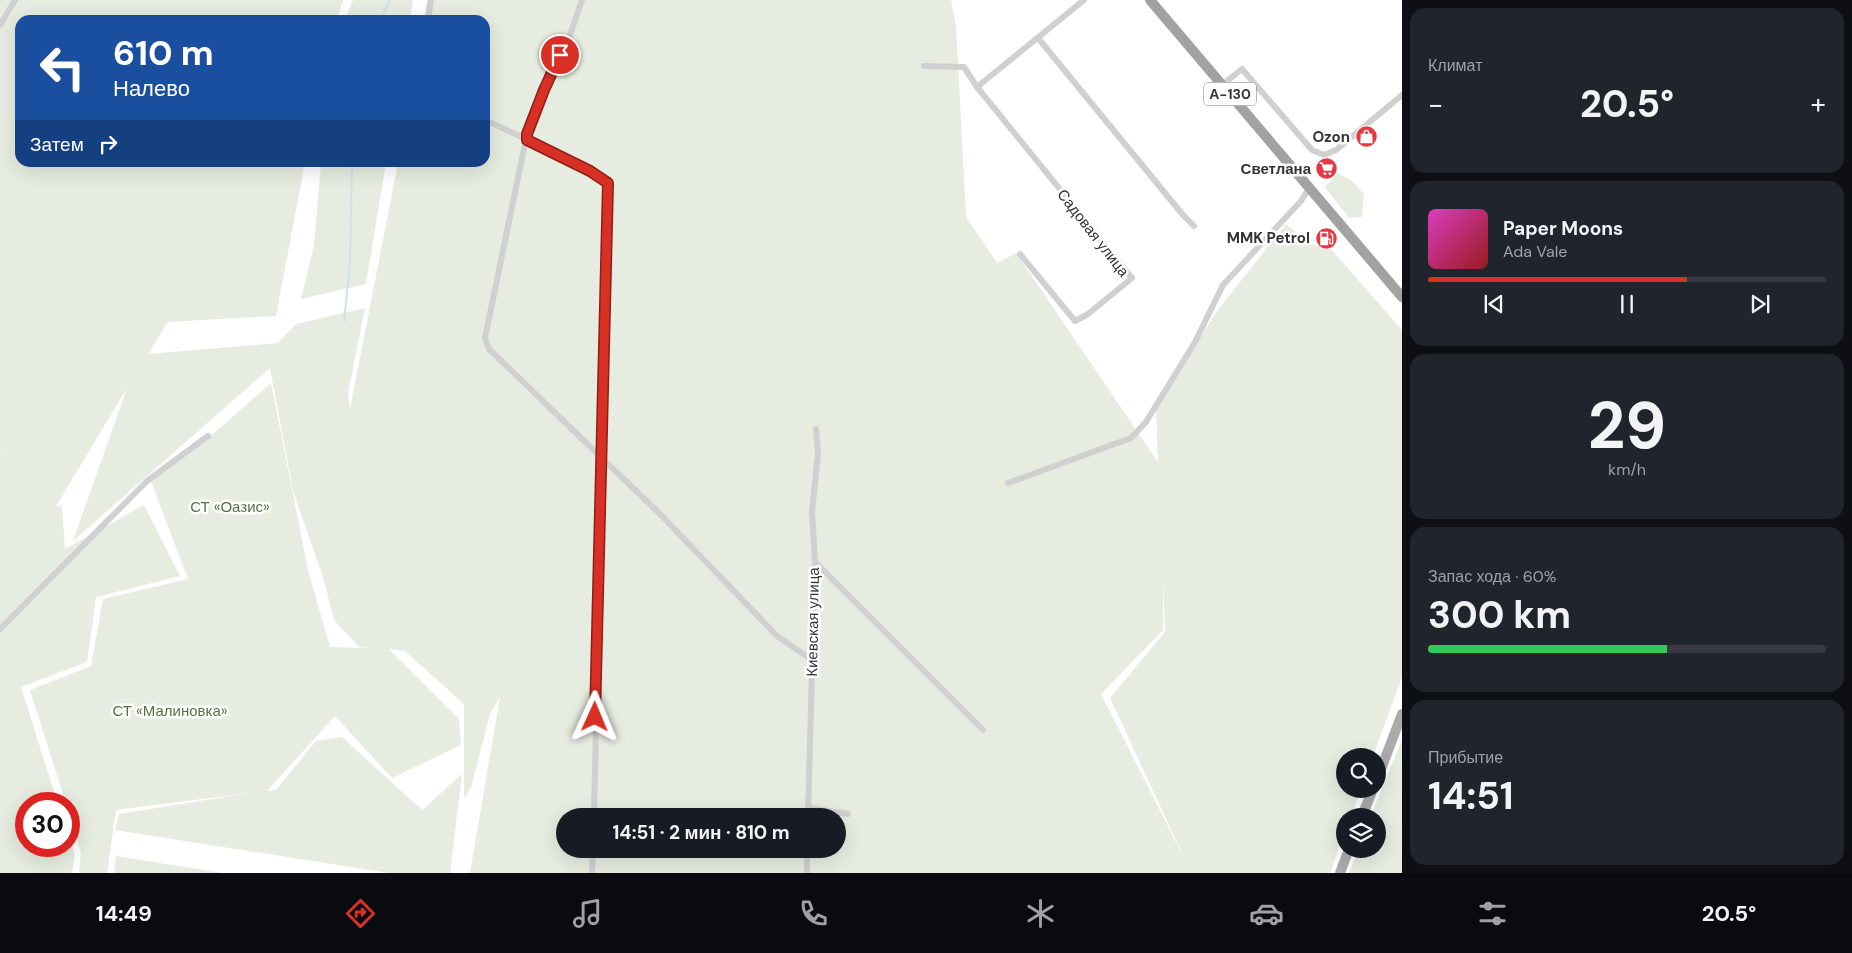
<!DOCTYPE html>
<html lang="ru">
<head>
<meta charset="utf-8">
<style>
	:root { --surface:#171b24; --page:#20242c; --text:#f1f3f6; --muted:#9ea1a6; --line:#363941; --accent:#d93025 }
	body { margin:0; font-family:"DM Sans",sans-serif; background:var(--page); color:var(--text); height:100vh; display:flex; flex-direction:column; font-size:19px; white-space:nowrap }
	* { box-sizing:border-box; margin:0 }
	p { font-size:16px; color:var(--muted) }
	.icon { flex:none; width:28px; height:28px; fill:none; stroke:currentColor; stroke-width:2; stroke-linecap:round; stroke-linejoin:round }
	.map { position:relative; flex:1; overflow:hidden }
	.side { display:flex; flex-direction:column; gap:8px; padding:8px; background:#0d0f14; width:450px }
	.side>* { flex:none }
	.top-card { position:absolute; left:15px; top:15px; width:475px; height:152px; border-radius:15px; box-shadow:0 5px 20px #0002; background:#1a4fa0; color:#fff; overflow:hidden }
	.tools { position:absolute; left:1336px; top:748px; display:grid; gap:10px }
	.tools a { display:grid; place-items:center; width:50px; height:50px; border-radius:50%; background:var(--surface); box-shadow:0 5px 20px #0002; font-size:25px }
	.speed { position:absolute; left:15px; top:792px; display:flex; gap:10px; font-size:25px; font-weight:700; text-align:center }
	.speed>* { display:grid; place-content:center; width:65px; height:65px; border-radius:50%; background:var(--surface); box-shadow:0 5px 20px #0002; line-height:1 }
	.speed .limit { border:8px solid #d22; background:#fff; color:#111 }
	.pin { position:absolute; display:grid; place-items:center; width:42px; height:42px; color:#fff; margin:-21px; border:2px solid #fff; border-radius:50%; box-shadow:0 1px 5px #0007 }
	.me { position:absolute; width:55px; margin:-28px; rotate:1deg; stroke-linejoin:round; filter:drop-shadow(0 0 4px #0008) }
	.turn { display:flex; align-items:center; gap:18px; height:105px; padding:0 15px; font-size:22px }
	.turn .icon { width:65px; height:65px; stroke-width:2.5 }
	.turn b { display:block; font-size:35px; line-height:42px }
	.then { display:flex; align-items:center; height:48px; padding:0 15px; background:#0003; gap:10px; font-size:19px }
	.big { font-size:38px; font-weight:700; line-height:1.1 }
	.side .widget { flex:1; display:flex; flex-direction:column; justify-content:center; gap:8px; min-width:0; padding:0 18px; border-radius:15px; background:var(--page) }
	.side .dial { align-items:center; gap:0 }
	.dial b { font-size:65px; line-height:1 }
	.song { display:flex; align-items:center; gap:15px }
	.cover { width:60px; height:60px; border-radius:8px; background:linear-gradient(135deg,hsl(310 70% 55%),hsl(0 70% 35%)) }
	.played { height:5px; border-radius:2px; background:linear-gradient(90deg,var(--accent) 65%,var(--line) 65%) }
	.keys { display:flex; justify-content:space-around; direction:ltr }
	.heat { display:flex; justify-content:space-between; align-items:center; font-size:28px; direction:ltr }
	.charge { height:8px; border-radius:4px; background:linear-gradient(90deg,#34c759 60%,var(--line) 0) }
	.trip { position:absolute; left:556px; top:808px; width:290px; height:50px; border-radius:25px; background:var(--surface); box-shadow:0 5px 20px #0002; font-weight:700; line-height:50px; text-align:center }
	.menu { display:flex; height:80px; justify-content:space-around; align-items:center; background:#090b0e; color:var(--muted) }
	.menu .icon { width:35px; height:35px }
	.menu .on { color:var(--accent) }
	.menu b { font-size:22px; color:var(--text) }
	main { display:flex; flex:1; min-height:0 }
	.map>svg:first-child { display:block }
	.green { fill:#e6ecdf; fill-rule:evenodd }
	.lines { fill:none; stroke-linecap:round; stroke-linejoin:round }
	.stream { stroke:#cfe2ee; stroke-width:2 }
	.minor { stroke:#d0d0d0; stroke-width:6 }
	.primary { stroke:#ababab; stroke-width:10 }
	.trunk { stroke:#a2a2a2; stroke-width:10 }
	.route-casing { stroke:#8d1f18; stroke-width:12 }
	.route { stroke:#d93025; stroke-width:9 }
	.labels { text-anchor:middle; stroke-width:5; stroke-linejoin:round; paint-order:stroke }
	.shield { fill:#fff; stroke:#707070; stroke-width:1 }
	.shield-label { font-size:14px; font-weight:bold; fill:#333 }
	.poi-label { font-size:15px; font-weight:bold; fill:#333; stroke:#fff; text-anchor:end }
	.street-label { font-size:15px; fill:#333; stroke:#fff }
	.park-label { font-size:15px; fill:#56703f; stroke:#fff }
</style>
</head>
<body>
<main>
<div class="map">
<svg width="1402" height="873" viewBox="0 0 1402 873">
	<rect width="100%" height="100%" fill="#fff"/>
	<!-- green -->
	<g class="green">
		<path d="M0,0h343l-6,20h-317v142l285,1 -29,153 -108,6 -20,32 130,-11 18,-19 69,-16 -17,85 2,16 48,-246 87,-1v-142h-61l3,-20h524l5,26 10,191 31,46 19,-10 142,209 -2,-55 61,-96 69,-87c15,12 25,24 45,25l71,81v347l-29,79h-28v33h16l-10,27h-6v15l-15,42h-860l30,-176 -10,17 -19,74 -7,10v-94l-59,-53 -16,-2 70,70 2,26 -69,33 -57,-62 -68,75 9,-1 40,-49 26,-4 80,73 40,-36 -12,99h-61l-274,-43 4,-16 131,-21 -134,17 -9,63h-28l2,-20 -12,-39v-10h-3l-36,-114 61,-24 12,-67 85,-20 -37,-98 54,-40 66,-58 37,187 22,77 39,1 -10,-1 -25,-27 -11,-43 -30,-86 -23,-123 -197,173 54,-153 -71,118h6l3,43 79,-44 36,71 -84,21 -9,65 -66,25 37,117h-32v42h43v-9l6,18 -3,18h-72v-417l2,-1h-2zM1163,580l2,52 -55,66 77,166 -86,-170 62,-64zM565,816h273v33h-273z"/>
		<polygon points="353,0 413,0 410,20 345,20"/>
		<polygon points="321,163 386,163 366,284 301,299 314,245"/>
		<polygon points="1338,173 1352,181 1364,194 1362,217 1349,218 1325,187"/>
		<polygon points="1402,739 1402,873 1349,873 1359,849 1378,849 1378,816 1371,816"/>
		<polygon points="116,856 223,873 114,873"/>
	</g>
	<g class="lines">
		<!-- stream -->
		<g class="stream">
			<polyline points="381,20 390,0"/>
			<polyline points="344,322 350,263 352,162"/>
		</g>
		<!-- minor -->
		<g class="minor">
			<polyline points="582,0 569,38 544,90 527,134 485,338 489,349 660,514 777,636 812,660"/>
			<polyline points="428,20 431,0"/>
			<polyline points="0,25 15,0"/>
			<polyline points="1038,38 1183,215 1194,226"/>
			<polyline points="924,66 964,67 977,87 1084,0"/>
			<polyline points="1222,85 1242,69 1312,150 1324,155 1336,150 1402,95"/>
			<polyline points="977,87 1132,278 1088,314 1075,321 1020,254"/>
			<polyline points="485,120 550,150 608,183 594,816"/>
			<polyline points="1008,483 1131,438 1146,422 1195,342 1223,285 1301,201 1309,188"/>
			<polyline points="815,562 983,730"/>
			<polyline points="0,629 147,481 208,436"/>
			<polyline points="809,808 848,814"/>
			<polyline points="808,816 815,562 812,512 818,453 816,429"/>
			<polyline points="592,873 593,849"/>
			<polyline points="807,873 807,849"/>
		</g>
		<!-- primary -->
		<g class="primary">
			<polyline points="1378,777 1402,714"/>
			<polyline points="1362,816 1373,789"/>
			<polyline points="1340,873 1349,849"/>
		</g>
		<!-- trunk -->
		<polyline class="trunk" points="1150,0 1402,297"/>
	</g>
	<g class="lines">
		<defs>
			<polyline id="route" points="560,55 544,90 527,134 527,140 590,171 608,183 595,717"/>
		</defs>
		<!-- route casing -->
		<use href="#route" class="route-casing"/>
		<!-- route -->
		<use href="#route" class="route"/>
	</g>
	<!-- icons -->
	<defs>
		<symbol id="shop-disc" viewBox="-11 -11 22 22"><circle r="9.5" fill="#e63946" stroke="#fff"/><path d="M-5-2.5h2.3a2.7 3.5 0 0 1 5.4 0H5L5.5 6h-11ZM-1.5-2.5h3a1.5 2.3 0 0 0-3 0Z" fill="#fff"/></symbol>
		<symbol id="supermarket-disc" viewBox="-11 -11 22 22"><circle r="9.5" fill="#e63946" stroke="#fff"/><path d="M-6-5.5h2.5l.6 2H6L4.5 2H-2.5L-4.4-4H-6ZM-1.5 3.2a1.3 1.3 0 1 0 .1 0ZM3 3.2a1.3 1.3 0 1 0 .1 0Z" fill="#fff"/></symbol>
		<symbol id="fuel-disc" viewBox="-11 -11 22 22"><circle r="9.5" fill="#e63946" stroke="#fff"/><path d="M-5.5-6h7V0h2V4h1.3V-2.5L3-4.5l.8-.8L6-3V5H2.5V1h-1V6h-7ZM-4.2-4.7v3.2H.2V-4.7Z" fill="#fff"/></symbol>
	</defs>
	<g fill-rule="evenodd">
		<use href="#shop-disc" x="1354" y="124" width="25" height="25"/>
		<use href="#supermarket-disc" x="1314" y="156" width="25" height="25"/>
		<use href="#fuel-disc" x="1314" y="226" width="25" height="25"/>
	</g>
	<g class="labels">
		<!-- shield labels -->
		<rect class="shield" x="1204" y="82.5" width="52" height="23" rx="4"/>
		<g class="shield-label">
			<text x="1230" y="99">А-130</text>
		</g>
		<!-- poi labels -->
		<g class="poi-label">
			<text x="1350" y="142">Ozon</text>
			<text x="1311" y="174">Светлана</text>
			<text x="1310" y="243">MMK Petrol</text>
		</g>
		<!-- street labels -->
		<g class="street-label">
			<text transform="translate(1093 233) rotate(52)" y="5">Садовая улица</text>
			<text transform="translate(813 622) rotate(-89)" y="5">Киевская улица</text>
		</g>
		<!-- park labels -->
		<g class="park-label">
			<text x="230" y="512">СТ «Оазис»</text>
			<text x="170" y="716">СТ «Малиновка»</text>
		</g>
	</g>
</svg>
<div class="tools">
<a><svg class="icon" aria-label="search" viewBox="0 0 24 24"><circle cx="10" cy="10" r="6"/><path d="M15 15l6 6"/></svg></a>
<a><svg class="icon" aria-label="layers" viewBox="0 0 24 24"><path d="M12 4l9 5-9 5-9-5zM3 14l9 5 9-5"/></svg></a>
</div>
<div class="speed"><div class="limit">30</div></div>
<div class="pin" style="left:560px;top:55px;background:#d93025"><svg class="icon" aria-label="arrive" viewBox="0 0 24 24"><path d="M6 21V4h12l-3 4 3 4H6"/></svg></div>
<svg class="me" style="left:595px;top:717px" viewBox="-20 -20 40 40"><path d="M0-17L14 15 0 8-14 15z" fill="#d93025" stroke="#fff" stroke-width="4"/></svg>
<div class="trip">14:51 · 2 мин · 810 m</div>
<div class="top-card">
<div class="turn"><svg class="icon" aria-label="left" viewBox="0 0 24 24"><path d="M17 20v-9H6M10 6l-5 5 5 5"/></svg><div><b>610 m</b>Налево</div></div>
<div class="then">Затем<svg class="icon" aria-label="right" viewBox="0 0 24 24"><path d="M7 20v-9h11M14 6l5 5-5 5"/></svg></div>
</div>
</div>
<section class="side">
<div class="widget"><p>Климат</p>
<div class="heat"><a>−</a><b class="big">20.5°</b><a>+</a></div>
</div>
<div class="widget">
<div class="song"><i class="cover"></i><div><b>Paper Moons</b><p>Ada Vale</p></div></div>
<div class="played"></div>
<div class="keys"><svg class="icon" aria-label="previous" viewBox="0 0 24 24"><path d="M18 5L8 12l10 7zM5 5v14"/></svg><svg class="icon" aria-label="pause" viewBox="0 0 24 24"><path d="M8 5v14M16 5v14"/></svg><svg class="icon" aria-label="next" viewBox="0 0 24 24"><path d="M6 5l10 7-10 7zM19 5v14"/></svg></div>
</div>
<div class="widget dial"><b>29</b><p>km/h</p></div>
<div class="widget"><p>Запас хода · 60%</p><b class="big">300 km</b><div class="charge"></div></div>
<div class="widget"><p>Прибытие</p><b class="big">14:51</b></div>
</section>
</main>
<nav class="menu">
<b>14:49</b>
<svg class="icon on" aria-label="directions" viewBox="0 0 24 24"><path d="M12 3l9 9-9 9-9-9zM9 14v-3h6M13 9l2 2-2 2"/></svg>
<svg class="icon" aria-label="music" viewBox="0 0 24 24"><path d="M9 18V5l10-2v13"/><circle cx="6" cy="18" r="3"/><circle cx="16" cy="16" r="3"/></svg>
<svg class="icon" aria-label="phone" viewBox="0 0 24 24"><path d="M5 4h4l2 5-3 2q2 4 5 5l2-3 5 2v4C11 20 4 13 5 4z"/></svg>
<svg class="icon" aria-label="climate" viewBox="0 0 24 24"><path d="M12 3v18M4 7l16 10M4 17L20 7"/></svg>
<svg class="icon" aria-label="car" viewBox="0 0 24 24"><path d="M5 17H2v-5l4-1 3-4h7l3 4 3 1v5h-3M9 17h6M6 11h13"/><circle cx="7" cy="17" r="2"/><circle cx="17" cy="17" r="2"/></svg>
<svg class="icon" aria-label="filters" viewBox="0 0 24 24"><path d="M4 7h16M4 17h16"/><circle cx="9" cy="7" r="2"/><circle cx="15" cy="17" r="2"/></svg>
<b>20.5°</b>
</nav>
</body>
</html>
